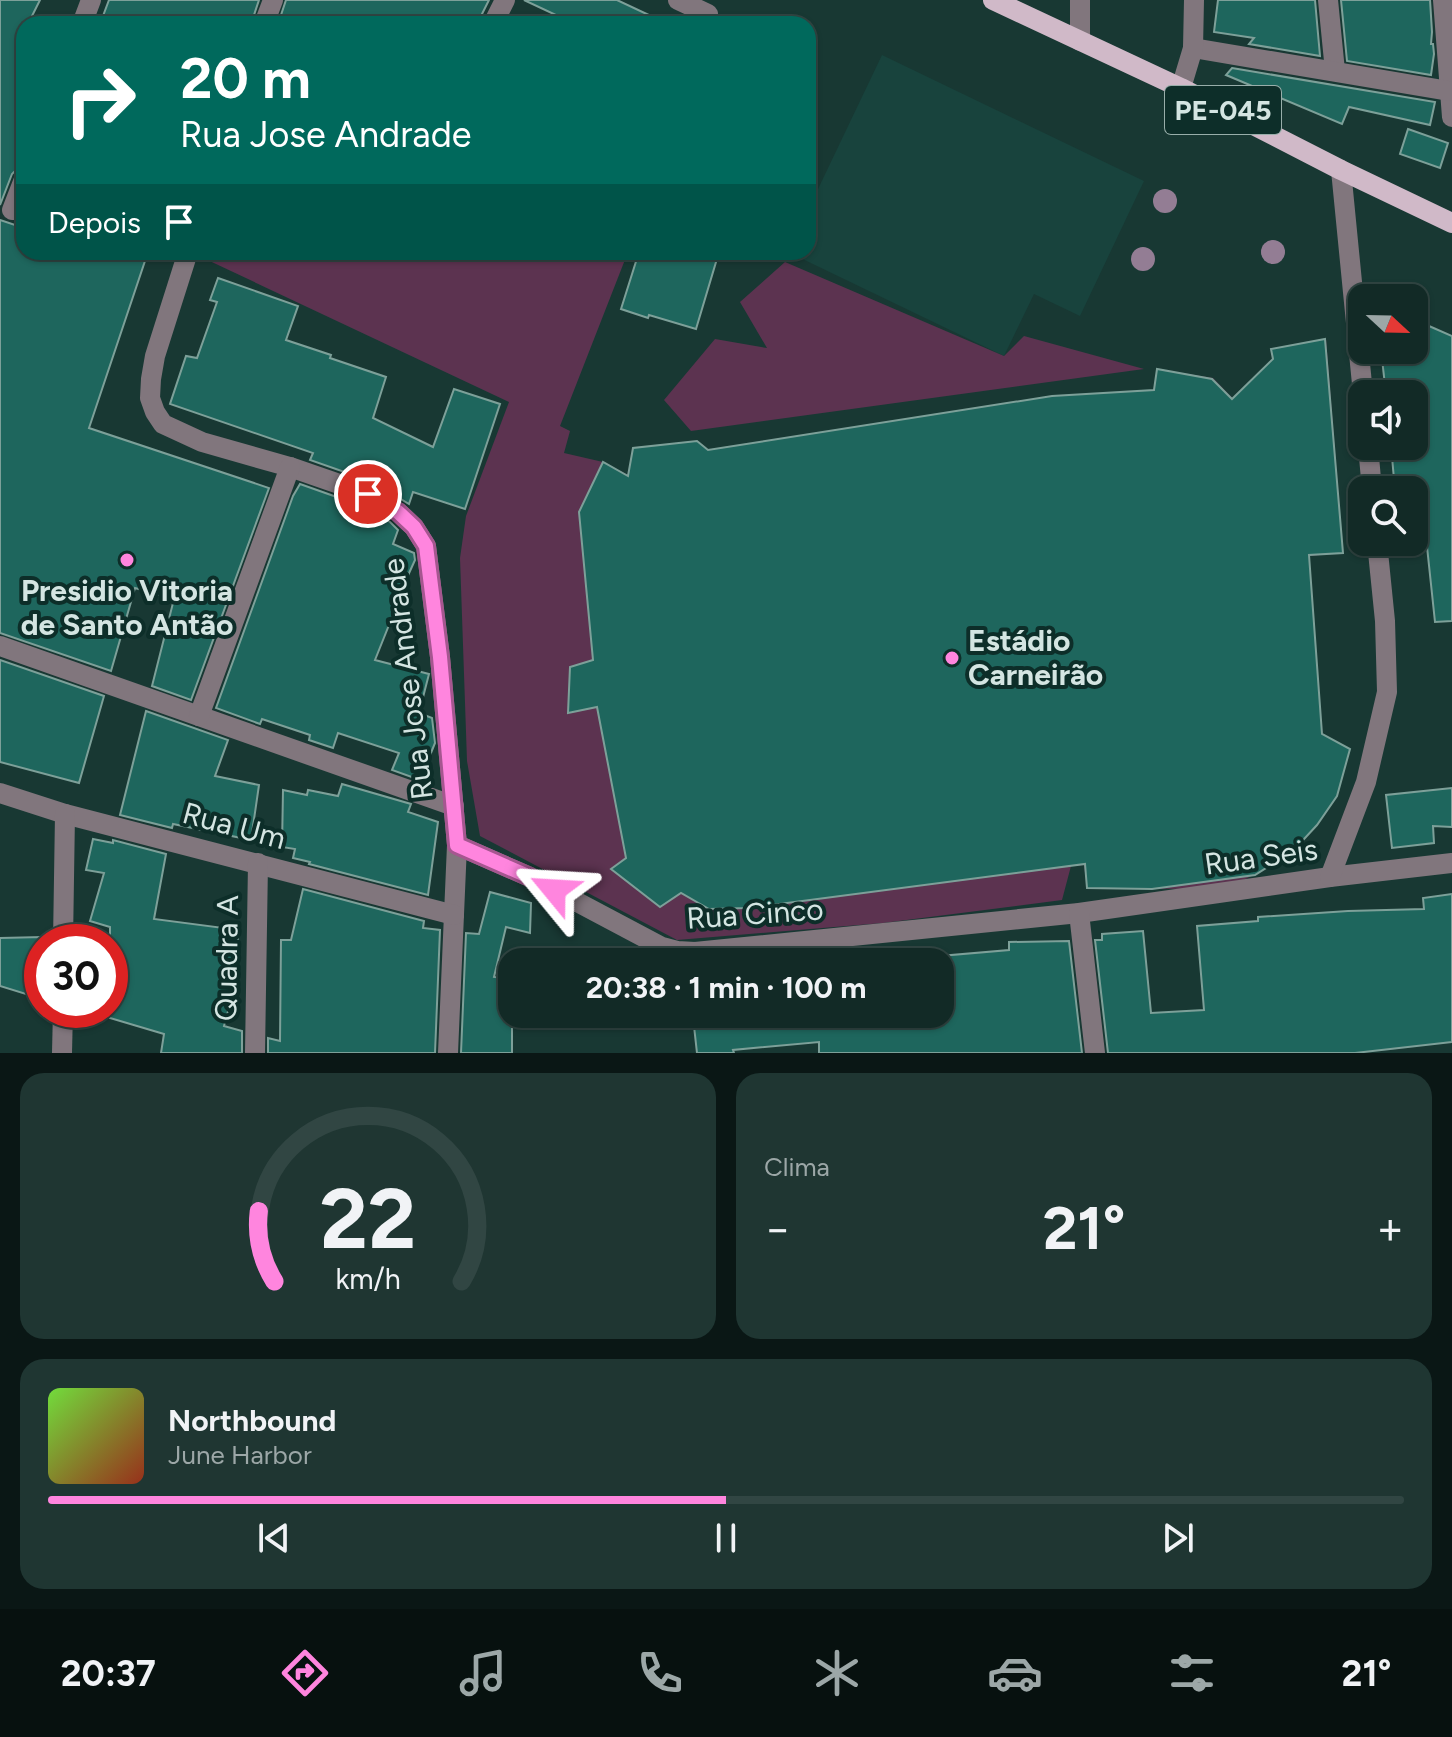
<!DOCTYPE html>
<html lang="pt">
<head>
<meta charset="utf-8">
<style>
	:root { --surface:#122a26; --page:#1f3632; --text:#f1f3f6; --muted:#9ca7a7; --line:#314643; --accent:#ff85de }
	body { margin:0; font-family:Figtree,sans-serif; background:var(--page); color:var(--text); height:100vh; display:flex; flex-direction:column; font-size:30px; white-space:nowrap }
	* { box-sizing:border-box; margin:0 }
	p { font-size:26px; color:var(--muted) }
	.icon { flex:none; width:44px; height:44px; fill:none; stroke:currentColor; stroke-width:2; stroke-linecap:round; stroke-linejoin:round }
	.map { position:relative; height:1053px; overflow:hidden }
	.sheet { display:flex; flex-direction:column; gap:20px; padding:20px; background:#0a1715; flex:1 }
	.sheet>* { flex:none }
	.banner { position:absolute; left:16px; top:16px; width:800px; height:244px; border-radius:24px; box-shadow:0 2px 6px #0004,0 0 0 2px var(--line); background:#00695c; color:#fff; overflow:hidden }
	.needle { width:52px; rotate:112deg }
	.tools { position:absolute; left:1348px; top:284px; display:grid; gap:16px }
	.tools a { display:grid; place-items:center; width:80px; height:80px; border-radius:16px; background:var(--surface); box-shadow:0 2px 6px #0004,0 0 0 2px var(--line); font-size:40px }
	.speed { position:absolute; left:24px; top:924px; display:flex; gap:16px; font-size:40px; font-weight:700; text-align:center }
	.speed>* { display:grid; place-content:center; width:104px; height:104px; border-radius:50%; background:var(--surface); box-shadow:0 2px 6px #0004,0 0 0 2px var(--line); line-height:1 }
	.speed .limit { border:12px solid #d22; background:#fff; color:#111 }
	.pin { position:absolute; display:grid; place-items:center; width:68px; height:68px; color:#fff; margin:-34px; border:4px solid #fff; border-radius:50%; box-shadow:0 2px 8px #0007 }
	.me { position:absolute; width:88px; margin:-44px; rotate:297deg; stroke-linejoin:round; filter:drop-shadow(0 0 6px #0008) }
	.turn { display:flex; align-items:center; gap:28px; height:168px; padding:0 32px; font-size:36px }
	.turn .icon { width:104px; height:104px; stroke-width:2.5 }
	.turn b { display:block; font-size:56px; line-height:68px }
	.then { display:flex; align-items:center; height:76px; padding:0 32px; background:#0003; gap:16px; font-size:30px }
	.big { font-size:60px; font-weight:700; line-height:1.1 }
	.sheet .tile { flex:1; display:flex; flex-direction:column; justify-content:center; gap:12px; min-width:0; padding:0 28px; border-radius:24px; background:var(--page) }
	.sheet .dial { align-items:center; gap:0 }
	.dial svg { height:208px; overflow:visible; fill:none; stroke:var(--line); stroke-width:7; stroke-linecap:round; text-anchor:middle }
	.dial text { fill:var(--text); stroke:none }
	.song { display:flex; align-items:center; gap:24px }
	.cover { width:96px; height:96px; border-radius:12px; background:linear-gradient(135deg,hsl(100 70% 55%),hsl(10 70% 35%)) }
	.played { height:8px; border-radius:4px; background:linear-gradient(90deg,var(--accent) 50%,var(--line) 50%) }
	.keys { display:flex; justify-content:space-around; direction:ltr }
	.heat { display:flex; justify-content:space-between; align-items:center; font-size:44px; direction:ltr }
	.sheet .tiles { flex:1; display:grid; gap:20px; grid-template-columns:1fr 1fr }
	.tile:last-child { grid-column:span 2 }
	.trip { position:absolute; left:498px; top:948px; width:456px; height:80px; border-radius:24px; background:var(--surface); box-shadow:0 2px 6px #0004,0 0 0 2px var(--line); font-weight:700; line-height:80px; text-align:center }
	.menu { display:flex; height:128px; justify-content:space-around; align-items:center; background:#07110f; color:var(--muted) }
	.menu .icon { width:56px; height:56px }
	.menu .on { color:var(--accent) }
	.menu b { font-size:36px; color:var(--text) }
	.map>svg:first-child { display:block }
	.built { fill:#18433d }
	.green { fill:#5c3350 }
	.building { fill:#1e665d; stroke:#7da099; stroke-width:2 }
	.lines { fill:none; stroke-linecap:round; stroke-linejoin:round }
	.minor { stroke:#81767d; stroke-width:20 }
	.major { stroke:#d0b9c8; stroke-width:20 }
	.tree { fill:#937d94 }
	.route-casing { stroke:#a65690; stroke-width:20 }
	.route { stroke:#ff85de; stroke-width:14 }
	.poi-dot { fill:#ff85de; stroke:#0d2e29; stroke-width:3 }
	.labels { text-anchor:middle; stroke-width:8; stroke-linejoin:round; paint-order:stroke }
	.shield { fill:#0d2e29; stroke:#98aeaa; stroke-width:2 }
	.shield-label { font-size:28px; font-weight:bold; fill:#d4e5e2 }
	.poi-label { font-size:30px; font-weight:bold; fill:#d4e5e2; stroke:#0d2e29 }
	.street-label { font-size:30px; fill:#d4e5e2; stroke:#0d2e29 }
</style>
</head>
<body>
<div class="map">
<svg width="1452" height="1053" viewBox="0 0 1452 1053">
	<rect width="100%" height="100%" fill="#183833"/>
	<!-- built -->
	<polygon class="built" points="882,55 1144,181 1080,316 1034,294 1004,356 788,252 808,252 808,210"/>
	<!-- green -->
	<g class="green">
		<polygon points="200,252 628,252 560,426 570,431 564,453 603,462 628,475 633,448 697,441 708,450 1052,396 1154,390 1157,369 1213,378 1244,410 1275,379 1271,349 1326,339 1343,553 1309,556 1322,734 1337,795 1322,817 1293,851 1262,871 1237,883 1192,889 1087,888 1084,865 1071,866 1062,900 883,923 677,940 480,836 467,761 460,558 466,516 509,402 199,256"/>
		<polygon points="785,262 1004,356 1024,336 1144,369 691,431 664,400 715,339 767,348 740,302"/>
	</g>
	<!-- building -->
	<g class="building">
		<polygon points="0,0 40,0 28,24 24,24 24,150 18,168 12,174 0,205"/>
		<polygon points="109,0 259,0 251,24 100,24"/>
		<polygon points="286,0 489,0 477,24 278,24"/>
		<polygon points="524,0 617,0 668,24 575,24"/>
		<polygon points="1218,0 1315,0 1320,56 1249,44 1254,38 1214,32"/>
		<polygon points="1341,0 1430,0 1432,32 1431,44 1433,44 1434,54 1431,75 1347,61"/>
		<polygon points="1232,68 1435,102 1430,125 1349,107 1342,124 1226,75"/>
		<polygon points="1408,129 1448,143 1440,168 1400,154"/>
		<polygon points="0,220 24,228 24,252 148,252 89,428 269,488 191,700 152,686 174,599 135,588 111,671 0,633"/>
		<polygon points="639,252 719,252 696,329 649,315 648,318 621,309"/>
		<polygon points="218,278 298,306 286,340 331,355 330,358 386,377 373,418 433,447 454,389 500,404 465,509 413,492 409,504 373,482 310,460 313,453 170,404 186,356 197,358 217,302 210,300"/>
		<polygon points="1429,326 1452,336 1452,621 1435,622 1421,490 1395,490 1391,446 1414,446 1414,394 1386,394 1381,350 1414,350 1414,328"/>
		<polygon points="1325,339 1343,553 1309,555 1322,734 1350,749 1337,796 1317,825 1293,851 1255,875 1152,889 1087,888 1085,864 748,908 709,909 681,893 660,907 611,869 626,858 597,707 568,713 570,667 593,660 579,512 603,462 628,476 633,448 697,441 708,450 1052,396 1154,390 1157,369 1212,379 1232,399 1273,359 1271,349"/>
		<polygon points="300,484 362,506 390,522 398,530 393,544 414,553 415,560 395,604 397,605 375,660 429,674 419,713 432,718 435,743 420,780 392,770 399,753 338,733 333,748 309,740 310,735 262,719 260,724 216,708 293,496"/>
		<polygon points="0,660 104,696 79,783 0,762"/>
		<polygon points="146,711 228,740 215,776 259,785 251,840 173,824 172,828 120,815"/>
		<polygon points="342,784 411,804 408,812 438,822 428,895 309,864 310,862 293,858 295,849 282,847 283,790 307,795 308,790 338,796"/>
		<polygon points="1452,788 1452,827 1433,826 1434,843 1392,848 1386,795"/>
		<polygon points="93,839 113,843 113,840 166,854 154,919 239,930 231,992 233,993 224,1026 242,1031 242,1053 161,1053 164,1034 110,1018 110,927 90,921 104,873 86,870"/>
		<polygon points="303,889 424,921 423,928 440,930 435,1053 268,1053 268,1038 280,1041 281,940 291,940"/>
		<polygon points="490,892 531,903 530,933 506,927 494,977 512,979 512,1053 461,1053 466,933 479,934"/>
		<polygon points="1452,894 1452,1042 1355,1053 1108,1053 1095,940 1102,940 1102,934 1143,931 1151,1013 1204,1010 1197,926 1258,921 1258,917 1348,911 1424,909 1423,898"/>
		<polygon points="42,937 42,999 0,986 0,938"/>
		<polygon points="1069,941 1082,1053 819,1053 819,1042 733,1050 734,1053 697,1053 693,1017 707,1014 940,1014 940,956 1009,950 1009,942"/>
	</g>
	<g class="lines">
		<!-- minor -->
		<g class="minor">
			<polyline points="678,0 708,14"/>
			<polyline points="1080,0 1080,41"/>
			<polyline points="1328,0 1335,71"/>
			<polyline points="1443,0 1452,117"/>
			<polyline points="82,24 91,0"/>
			<polyline points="264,24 273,0"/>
			<polyline points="493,24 505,0"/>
			<polyline points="1193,48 1449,91"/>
			<polyline points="1181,88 1193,48 1194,0"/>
			<polyline points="1341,170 1363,394"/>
			<polyline points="12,210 24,179"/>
			<polyline points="188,252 155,356 151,379 150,398 155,412 163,424 202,442 290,467 368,494 398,512 414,527 426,546 440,657 457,845 448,1053"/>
			<polyline points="1368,446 1372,490"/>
			<polyline points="0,646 454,806"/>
			<polyline points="199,716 290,467"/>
			<polyline points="0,793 65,814 454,915"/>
			<polyline points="457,845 530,877 662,947 677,951 695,952 1079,913 1330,877 1452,863"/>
			<polyline points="1330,877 1366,782 1387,692 1385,621 1377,542"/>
			<polyline points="1079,913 1095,1053"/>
			<polyline points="63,942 65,814"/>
			<polyline points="62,1053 63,1010"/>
			<polyline points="255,1053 258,863"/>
		</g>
		<!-- major -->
		<polyline class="major" points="993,0 1181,88 1341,170 1452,223"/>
	</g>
	<!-- trees -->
	<g class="tree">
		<circle cx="1165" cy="201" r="12"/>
		<circle cx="1273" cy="252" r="12"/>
		<circle cx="1143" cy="259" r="12"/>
	</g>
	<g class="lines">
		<defs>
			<polyline id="route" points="368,494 398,512 414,527 426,546 440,657 457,845 530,877 554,890"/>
		</defs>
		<!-- route casing -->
		<use href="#route" class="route-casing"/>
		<!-- route -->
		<use href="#route" class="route"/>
	</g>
	<!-- markers -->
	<g class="poi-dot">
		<circle cx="127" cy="560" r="8"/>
		<circle cx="952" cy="658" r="8"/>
	</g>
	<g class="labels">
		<!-- shield labels -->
		<rect class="shield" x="1165" y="86" width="116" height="48" rx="6"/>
		<g class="shield-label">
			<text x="1223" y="120">PE-045</text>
		</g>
		<!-- poi labels -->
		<g class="poi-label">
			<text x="127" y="601">Presidio Vitoria<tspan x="127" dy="34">de Santo Antão</tspan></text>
			<text x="968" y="651" text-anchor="start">Estádio<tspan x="968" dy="34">Carneirão</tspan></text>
		</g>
		<!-- street labels -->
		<g class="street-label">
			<text transform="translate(408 679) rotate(-97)" y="10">Rua Jose Andrade</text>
			<text transform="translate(234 826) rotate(15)" y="10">Rua Um</text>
			<text transform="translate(1261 857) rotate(-8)" y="10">Rua Seis</text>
			<text transform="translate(755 914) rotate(-4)" y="10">Rua Cinco</text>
			<text transform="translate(227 958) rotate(-89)" y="10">Quadra A</text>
		</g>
	</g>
</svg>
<div class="tools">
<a><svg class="needle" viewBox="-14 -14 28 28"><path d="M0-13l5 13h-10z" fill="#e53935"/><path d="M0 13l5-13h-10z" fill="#9ca7a7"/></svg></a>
<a><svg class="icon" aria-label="sound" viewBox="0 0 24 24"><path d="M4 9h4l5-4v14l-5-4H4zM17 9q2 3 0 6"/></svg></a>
<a><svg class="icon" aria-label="search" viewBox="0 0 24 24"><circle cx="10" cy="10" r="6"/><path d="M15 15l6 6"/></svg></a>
</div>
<div class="speed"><div class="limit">30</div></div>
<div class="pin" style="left:368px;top:494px;background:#d93025"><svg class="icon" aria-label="arrive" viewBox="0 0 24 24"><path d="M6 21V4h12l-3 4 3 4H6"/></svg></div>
<svg class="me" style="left:554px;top:890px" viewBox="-20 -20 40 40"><path d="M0-17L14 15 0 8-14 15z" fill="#ff85de" stroke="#fff" stroke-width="4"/></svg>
<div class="trip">20:38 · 1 min · 100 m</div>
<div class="banner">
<div class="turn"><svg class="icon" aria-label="right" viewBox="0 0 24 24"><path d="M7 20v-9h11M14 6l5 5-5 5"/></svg><div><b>20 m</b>Rua Jose Andrade</div></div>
<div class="then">Depois<svg class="icon" aria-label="arrive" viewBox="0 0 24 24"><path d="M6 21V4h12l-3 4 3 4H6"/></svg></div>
</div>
</div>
<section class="sheet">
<div class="tiles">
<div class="tile dial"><svg viewBox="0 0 100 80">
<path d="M14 69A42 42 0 1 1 86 69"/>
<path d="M14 69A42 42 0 0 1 8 42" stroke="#ff85de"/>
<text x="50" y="56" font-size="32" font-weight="700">22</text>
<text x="50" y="72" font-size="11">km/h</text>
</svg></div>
<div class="tile"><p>Clima</p>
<div class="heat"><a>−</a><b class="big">21°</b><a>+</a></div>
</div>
<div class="tile">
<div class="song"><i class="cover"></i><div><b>Northbound</b><p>June Harbor</p></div></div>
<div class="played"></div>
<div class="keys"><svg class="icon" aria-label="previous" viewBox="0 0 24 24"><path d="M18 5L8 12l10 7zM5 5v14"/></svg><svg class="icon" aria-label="pause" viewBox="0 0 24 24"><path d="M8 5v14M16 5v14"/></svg><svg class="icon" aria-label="next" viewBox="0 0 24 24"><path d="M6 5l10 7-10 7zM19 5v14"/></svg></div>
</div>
</div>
</section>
<nav class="menu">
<b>20:37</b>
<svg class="icon on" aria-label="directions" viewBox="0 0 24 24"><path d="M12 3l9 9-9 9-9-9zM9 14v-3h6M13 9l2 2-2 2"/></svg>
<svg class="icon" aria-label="music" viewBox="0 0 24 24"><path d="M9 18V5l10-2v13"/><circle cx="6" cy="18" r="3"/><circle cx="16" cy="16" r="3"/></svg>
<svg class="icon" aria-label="phone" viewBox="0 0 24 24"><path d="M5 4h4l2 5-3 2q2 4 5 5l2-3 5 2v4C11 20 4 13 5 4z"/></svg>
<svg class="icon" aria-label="climate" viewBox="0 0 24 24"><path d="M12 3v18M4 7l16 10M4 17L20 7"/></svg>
<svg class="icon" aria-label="car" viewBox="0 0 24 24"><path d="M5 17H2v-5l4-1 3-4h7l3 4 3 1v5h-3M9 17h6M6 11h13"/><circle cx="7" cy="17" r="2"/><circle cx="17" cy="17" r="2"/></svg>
<svg class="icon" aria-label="filters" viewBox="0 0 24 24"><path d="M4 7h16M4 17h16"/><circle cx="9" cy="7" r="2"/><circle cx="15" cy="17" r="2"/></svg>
<b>21°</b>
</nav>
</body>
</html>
